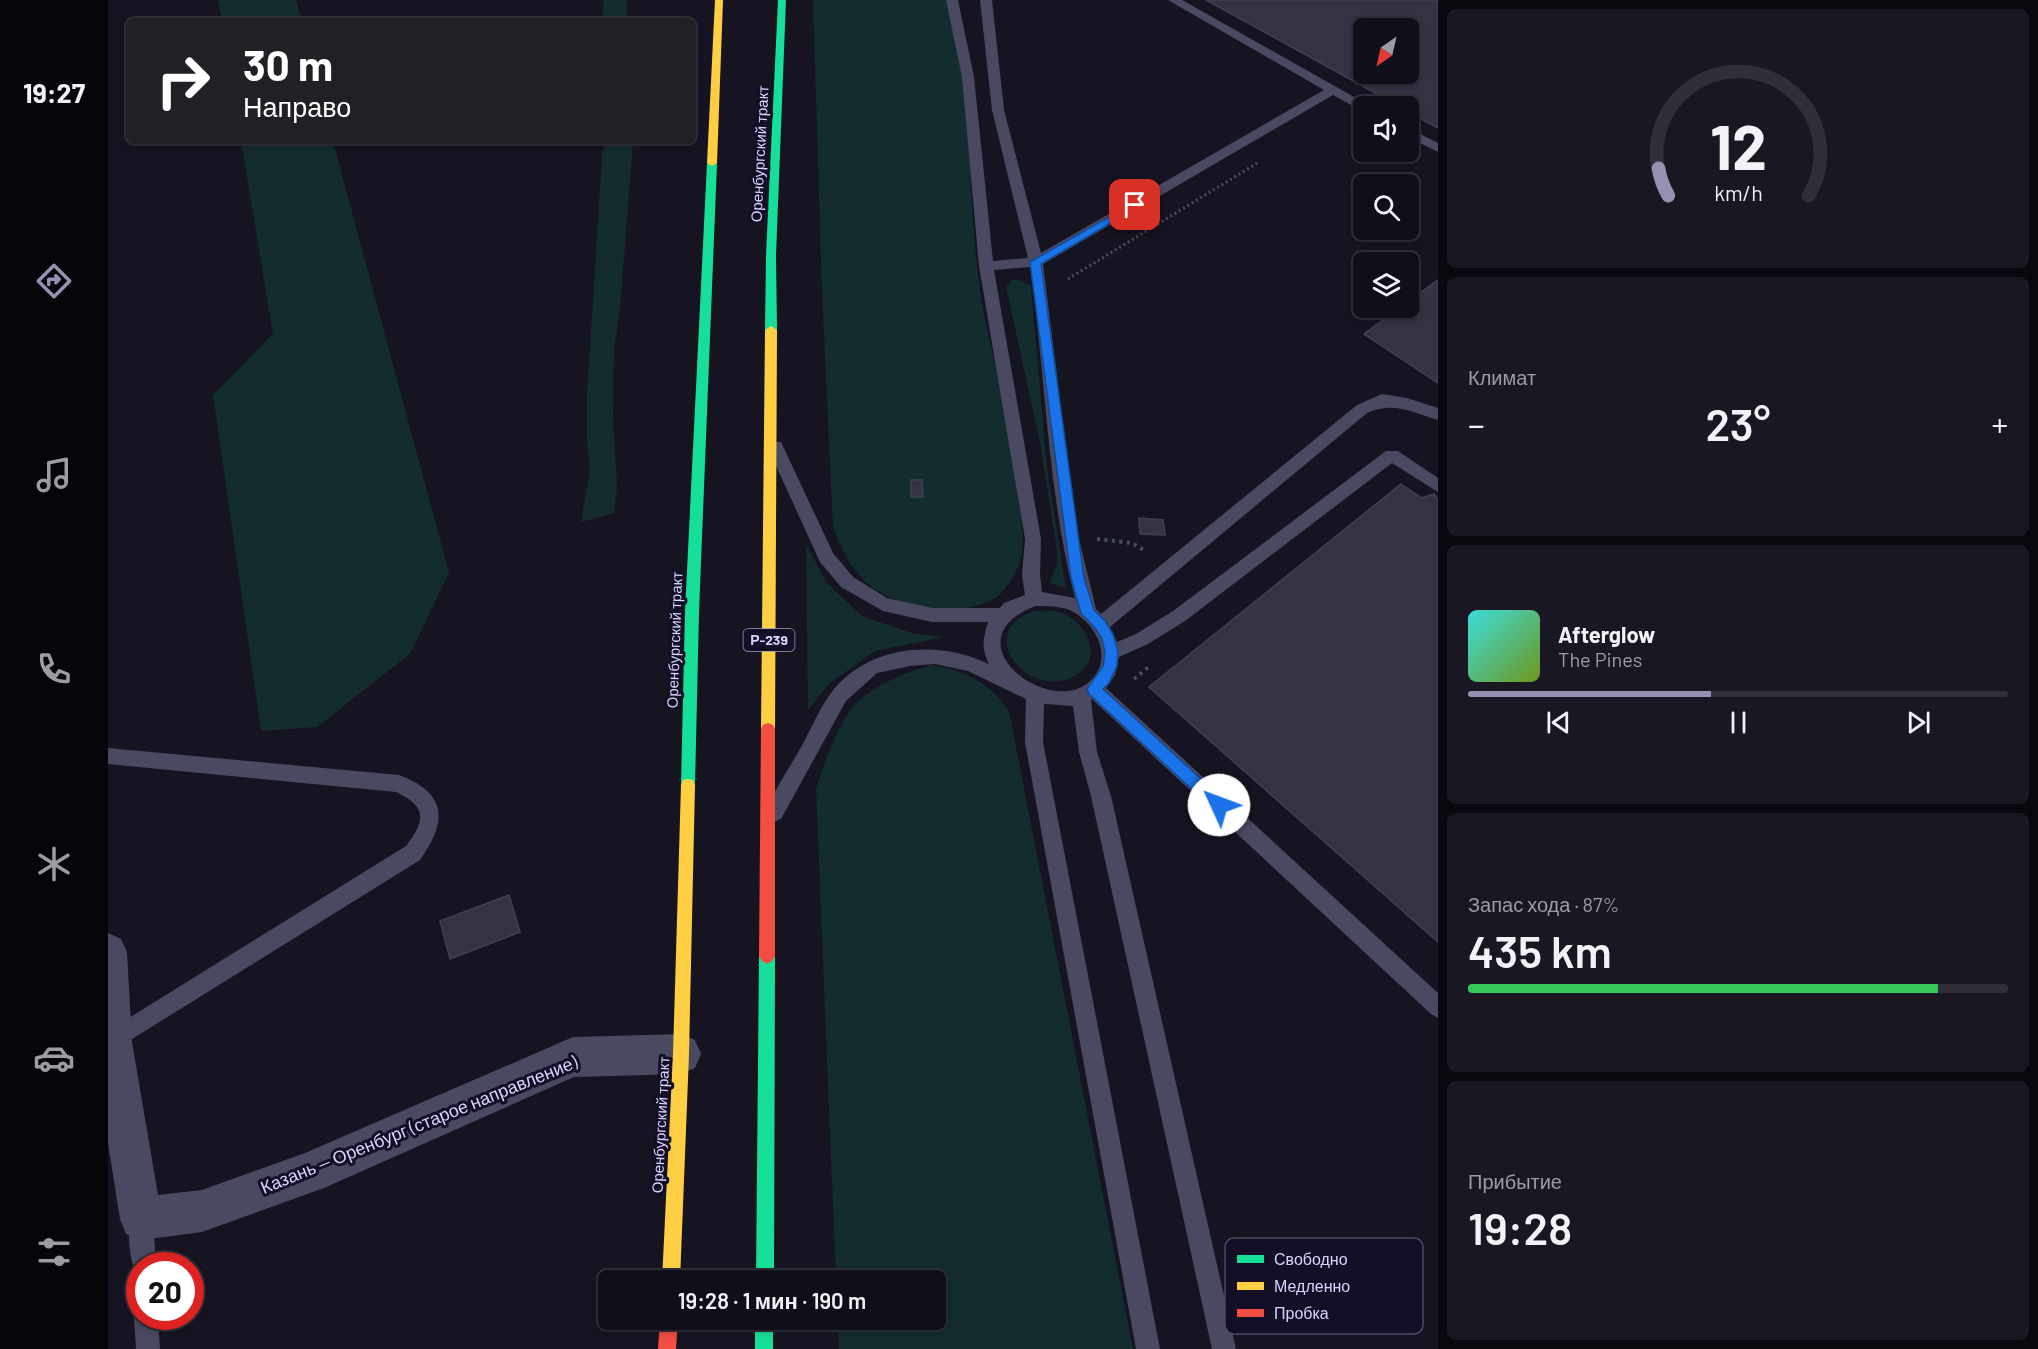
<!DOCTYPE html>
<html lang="ru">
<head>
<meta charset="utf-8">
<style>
	:root { --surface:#100f19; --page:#191822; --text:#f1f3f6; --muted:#9c9ca2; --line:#302f38; --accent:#9591b1 }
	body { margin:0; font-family:Barlow,sans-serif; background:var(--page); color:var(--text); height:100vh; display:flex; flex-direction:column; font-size:22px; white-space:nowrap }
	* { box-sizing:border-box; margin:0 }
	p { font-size:20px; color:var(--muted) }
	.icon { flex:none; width:33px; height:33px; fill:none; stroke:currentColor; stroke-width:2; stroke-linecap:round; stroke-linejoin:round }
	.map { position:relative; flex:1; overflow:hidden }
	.sheet { display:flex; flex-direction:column; gap:9px; padding:9px; background:#09080e; width:600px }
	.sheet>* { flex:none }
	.guide { position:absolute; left:18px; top:18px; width:570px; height:126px; border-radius:9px; box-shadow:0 3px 9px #0003,0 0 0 2px var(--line); background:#202124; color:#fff; overflow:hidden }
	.needle { width:39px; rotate:214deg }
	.controls { position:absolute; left:1245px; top:18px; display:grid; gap:12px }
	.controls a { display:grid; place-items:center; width:66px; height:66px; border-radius:9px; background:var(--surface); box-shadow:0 3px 9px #0003,0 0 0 2px var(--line); font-size:30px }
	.speed { position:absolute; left:18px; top:1252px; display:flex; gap:12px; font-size:30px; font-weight:700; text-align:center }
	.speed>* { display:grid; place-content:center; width:78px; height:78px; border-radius:50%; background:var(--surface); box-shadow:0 3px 9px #0003,0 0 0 2px var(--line); line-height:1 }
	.speed .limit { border:9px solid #d22; background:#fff; color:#111 }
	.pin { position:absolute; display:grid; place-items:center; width:51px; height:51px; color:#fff; margin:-26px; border-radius:12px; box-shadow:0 3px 9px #0006 }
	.me { position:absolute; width:66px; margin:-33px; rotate:313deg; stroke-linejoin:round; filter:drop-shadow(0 0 4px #0008) }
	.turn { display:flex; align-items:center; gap:21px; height:126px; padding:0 18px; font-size:27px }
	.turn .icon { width:78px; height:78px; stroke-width:2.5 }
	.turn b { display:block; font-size:42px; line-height:51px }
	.big { font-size:45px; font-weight:600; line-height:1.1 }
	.sheet .card { flex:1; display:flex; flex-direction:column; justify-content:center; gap:9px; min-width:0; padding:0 21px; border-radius:9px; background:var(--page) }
	.sheet .dial { align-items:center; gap:0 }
	.dial svg { height:156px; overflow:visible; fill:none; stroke:var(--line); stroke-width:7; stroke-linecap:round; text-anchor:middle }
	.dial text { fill:var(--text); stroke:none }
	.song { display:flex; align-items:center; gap:18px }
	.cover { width:72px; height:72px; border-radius:9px; background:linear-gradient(135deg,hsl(180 70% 55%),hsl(80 70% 35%)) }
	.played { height:6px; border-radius:3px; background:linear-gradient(90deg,var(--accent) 45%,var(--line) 45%) }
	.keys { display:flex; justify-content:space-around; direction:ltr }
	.heat { display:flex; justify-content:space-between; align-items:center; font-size:33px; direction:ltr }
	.charge { height:9px; border-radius:4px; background:linear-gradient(90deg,#34c759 87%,var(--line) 0) }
	.trip { position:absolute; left:490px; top:1270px; width:348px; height:60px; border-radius:9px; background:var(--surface); box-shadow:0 3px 9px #0003,0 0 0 2px var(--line); font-weight:600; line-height:60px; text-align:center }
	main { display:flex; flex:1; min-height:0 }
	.dock { display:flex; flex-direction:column; width:108px; justify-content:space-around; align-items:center; background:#06060a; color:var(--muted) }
	.dock .icon { width:42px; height:42px }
	.dock .on { color:var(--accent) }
	.dock b { font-size:27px; color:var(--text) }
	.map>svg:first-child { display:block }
	.green { fill:#132c2d }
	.building { fill:#343243; stroke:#433f54; stroke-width:1.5; fill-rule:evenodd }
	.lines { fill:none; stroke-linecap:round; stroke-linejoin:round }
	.path-far1 { stroke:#44505f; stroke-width:3; stroke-dasharray:2 3; stroke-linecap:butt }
	.path { stroke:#44505f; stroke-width:4; stroke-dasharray:3 4.5; stroke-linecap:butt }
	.lane { fill:#4a4962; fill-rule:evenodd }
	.street { fill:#4a4962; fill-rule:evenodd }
	.fast { fill:#16e098; fill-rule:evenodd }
	.slow { fill:#ffcf43; fill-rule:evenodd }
	.jam { fill:#f24e42; fill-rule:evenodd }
	.route { fill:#1a73e8; stroke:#114b97; stroke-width:1.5 }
	.labels { text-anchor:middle; stroke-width:6; stroke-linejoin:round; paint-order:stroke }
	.shield { fill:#130f26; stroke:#9e99be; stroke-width:1.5 }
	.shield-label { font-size:14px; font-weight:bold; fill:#d9d4ff }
	.street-label { font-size:15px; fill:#d9d4ff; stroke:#130f26 }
	.near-street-label { font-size:18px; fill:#d9d4ff; stroke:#130f26 }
	.key { fill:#130f26; stroke:#4e4a67; stroke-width:1.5 }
	.key-label { font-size:16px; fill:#d9d4ff }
</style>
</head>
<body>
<main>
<nav class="dock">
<b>19:27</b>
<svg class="icon on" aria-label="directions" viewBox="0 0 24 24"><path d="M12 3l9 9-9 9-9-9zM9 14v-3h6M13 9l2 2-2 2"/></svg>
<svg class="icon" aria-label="music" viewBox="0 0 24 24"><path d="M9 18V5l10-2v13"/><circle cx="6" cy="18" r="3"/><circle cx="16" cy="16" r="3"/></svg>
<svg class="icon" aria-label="phone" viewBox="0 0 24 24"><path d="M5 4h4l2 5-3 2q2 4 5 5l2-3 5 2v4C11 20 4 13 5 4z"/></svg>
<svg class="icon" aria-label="climate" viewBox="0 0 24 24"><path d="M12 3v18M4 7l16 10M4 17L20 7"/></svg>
<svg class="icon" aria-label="car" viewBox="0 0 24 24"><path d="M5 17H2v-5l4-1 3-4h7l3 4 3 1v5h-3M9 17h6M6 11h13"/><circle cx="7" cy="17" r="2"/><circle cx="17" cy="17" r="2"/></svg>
<svg class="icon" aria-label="filters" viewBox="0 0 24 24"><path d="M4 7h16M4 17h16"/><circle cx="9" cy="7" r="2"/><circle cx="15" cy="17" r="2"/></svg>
</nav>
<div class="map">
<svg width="1330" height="1349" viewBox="0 0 1330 1349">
	<rect width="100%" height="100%" fill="#161421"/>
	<!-- green -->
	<g class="green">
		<polygon points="110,0 188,0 194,21 114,21"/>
		<polygon points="496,0 518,0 520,21 493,21"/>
		<path d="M705,0h133c8,33 16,65 19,98 6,63 6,127 15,191 5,38 17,77 24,115 6,31 10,63 14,95 3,20 8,43 2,63 -4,11 -13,27 -22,34 -34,24 -103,13 -132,-14 -16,-14 -25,-35 -33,-54l-11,-236z"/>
		<polygon points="133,141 225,141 341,573 302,654 209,727 153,731 105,395 165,334"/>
		<polygon points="495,141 525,141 512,309 506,350 505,416 509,487 506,513 473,522 482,470 479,444 479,395"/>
		<polygon points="904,280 911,280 923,286 939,469 958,588 942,583 949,564 949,550 932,443 898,287"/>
		<polygon points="698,544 719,583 754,616 807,634 837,637 767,651 721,684 700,710"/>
		<path d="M927,611c9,-1 18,-1 27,2 24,9 42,44 16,61 -46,31 -109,-43 -43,-63z"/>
		<path d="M823,665c33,4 60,19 78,46l124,638h-294l-2,-29h99v-39h-100l-20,-492c7,-23 24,-71 41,-87 21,-19 48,-29 74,-37z"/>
	</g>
	<!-- building -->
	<g class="building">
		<path d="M1098,0h232v128l-30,-16v-6h-9zM1256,28h44v46h-44z"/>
		<polygon points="1330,280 1330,383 1256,334 1292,308 1300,308 1300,302"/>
		<polygon points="803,480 814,480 815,497 803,497"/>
		<polygon points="1293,484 1314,498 1326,494 1330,500 1330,942 1041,687"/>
		<polygon points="1031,518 1055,520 1057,535 1032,534"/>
		<polygon points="401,895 412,932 342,959 332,921"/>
	</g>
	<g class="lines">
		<!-- path-far1 -->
		<polyline class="path-far1" points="960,279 1151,162"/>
		<!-- path -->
		<g class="path">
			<polyline points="989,539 1024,543 1039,552"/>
			<polyline points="1026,679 1043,665"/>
		</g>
		<!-- lane -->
		<g class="lane">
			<path d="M838,0h12l16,77 19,184 35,-3 -36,-148 -12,-110h12l12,110 37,143 283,-163 -156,-90h14l188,106h-6v5l-4,-1 -27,-15 -290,169 33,263 20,82 5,5 256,-209 25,-11 25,4 31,10v12c-27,-8 -44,-19 -71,-7l-257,214 7,15 19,-8 37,-23 213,-160h12l40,27v14l-46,-29 -207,158 -37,23 -29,13 -4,18 -9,13 332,305v25l-7,-4 -339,-315 -1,1 6,52 14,44 125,553h-24l-121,-553 -12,-44 -6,-46 -29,-2 -1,38 117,607h-24l-111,-607 1,-43 -58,-28 -33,-7 -25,2 -33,7 -31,28 -65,118 -7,3 -7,-3 -3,-6c10,-22 24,-43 36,-64 11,-19 20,-43 34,-60 38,-45 105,-49 155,-25 -8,-15 -6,-26 -1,-42h-56l-49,-11 -42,-24 -21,-25 -53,-116 2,-4h12l52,111 20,24 34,21 45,10h68l4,-5 21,-8 -3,-20 3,-36 -46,-273 -17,-189zM922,267c16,110 17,223 45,331l-33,-6 -2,-17 1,-36 -47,-269zM927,606c10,0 22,0 32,3 28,11 49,49 22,73 -41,36 -141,-41 -54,-76z"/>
			<polygon points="1300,128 1330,143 1330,152 1300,137"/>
			<path d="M0,748l291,27c48,18 49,46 21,85l-312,194v-23l298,-185c19,-25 22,-39 -10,-54l-288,-28z"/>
			<path d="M33,1207l8,4 4,8 3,47h-16v10l-4,-2c-7,-16 -10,-47 -3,-63z"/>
			<polygon points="29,1308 32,1308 32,1317 50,1317 52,1349 28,1349 26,1317"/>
		</g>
		<!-- street -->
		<polygon class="street" points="0,933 13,939 19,952 24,1042 50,1195 94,1190 197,1153 465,1037 573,1034 587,1040 593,1054 587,1068 573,1074 466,1077 216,1188 94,1232 33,1240 18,1234 12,1219 0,1143"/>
		<!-- fast -->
		<g class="fast">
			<polygon points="670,0 678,0 668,255 669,330 663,334 657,330 658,255"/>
			<polygon points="604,160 609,163 591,612 587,785 585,790 580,791 575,790 573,785 577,612 599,163"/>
			<polygon points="659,948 664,951 667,956 666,1281 648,1281 651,956 654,951"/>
			<rect x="647" y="1320" width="18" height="29"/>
		</g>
		<!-- slow -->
		<g class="slow">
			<polygon points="607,0 615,0 609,163 604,166 599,163"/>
			<polygon points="663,326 669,330 667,729 665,733 660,735 655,733 653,729 657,330"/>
			<polygon points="580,779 585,780 587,785 581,1054 572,1281 554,1281 565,1054 573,785 575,780"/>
		</g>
		<!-- jam -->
		<g class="jam">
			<polygon points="660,723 665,725 667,729 667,956 664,961 659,964 654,961 651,956 653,729 655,725"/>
			<polygon points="552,1320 570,1320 568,1349 550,1349"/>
		</g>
	</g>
	<!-- route -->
	<polygon class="route" points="1027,202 1032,205 1030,207 933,264 976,578 986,610 997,621 1005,634 1010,652 1009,666 1001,683 995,689 1116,800 1118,805 1116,809 1111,811 1105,809 981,694 979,689 995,666 997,652 994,639 988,629 973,613 963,578 922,262"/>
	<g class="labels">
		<!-- shield labels -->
		<rect class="shield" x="635.5" y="629" width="51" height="22" rx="4.5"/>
		<g class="shield-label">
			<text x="661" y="645">Р-239</text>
		</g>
		<!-- street labels -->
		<g class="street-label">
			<text transform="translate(652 154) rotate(-87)" y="5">Оренбургский тракт</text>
			<text transform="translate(567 640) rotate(-88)" y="5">Оренбургский тракт</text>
			<text transform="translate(553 1125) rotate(-87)" y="5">Оренбургский тракт</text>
		</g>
		<!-- near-street labels -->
		<g class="near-street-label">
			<text transform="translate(311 1125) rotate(-22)" y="6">Казань — Оренбург (старое направление)</text>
		</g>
	</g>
	<!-- legend -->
	<rect x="1117" y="1238" width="198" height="96" rx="9" class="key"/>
	<rect x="1129" y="1255" width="27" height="8" fill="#16e098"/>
	<rect x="1129" y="1282" width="27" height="8" fill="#ffcf43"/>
	<rect x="1129" y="1309" width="27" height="8" fill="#f24e42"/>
	<g class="key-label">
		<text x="1166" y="1265">Свободно</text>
		<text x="1166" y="1292">Медленно</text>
		<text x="1166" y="1319">Пробка</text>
	</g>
</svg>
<div class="controls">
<a><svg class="needle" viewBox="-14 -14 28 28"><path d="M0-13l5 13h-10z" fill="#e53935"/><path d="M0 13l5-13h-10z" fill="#9c9ca2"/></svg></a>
<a><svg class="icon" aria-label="sound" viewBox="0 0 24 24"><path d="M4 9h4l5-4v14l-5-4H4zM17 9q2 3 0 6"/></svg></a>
<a><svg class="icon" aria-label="search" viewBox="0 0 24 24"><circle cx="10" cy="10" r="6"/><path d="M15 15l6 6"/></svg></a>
<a><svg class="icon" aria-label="layers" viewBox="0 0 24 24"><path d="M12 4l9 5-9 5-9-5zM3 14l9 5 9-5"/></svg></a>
</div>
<div class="speed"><div class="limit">20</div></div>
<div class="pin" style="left:1027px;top:205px;background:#d93025"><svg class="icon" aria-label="arrive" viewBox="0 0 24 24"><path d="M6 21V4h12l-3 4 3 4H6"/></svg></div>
<svg class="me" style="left:1111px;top:805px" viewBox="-20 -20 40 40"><circle r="19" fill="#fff"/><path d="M0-13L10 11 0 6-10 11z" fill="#1a73e8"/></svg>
<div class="trip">19:28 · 1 мин · 190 m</div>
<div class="guide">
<div class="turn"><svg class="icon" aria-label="right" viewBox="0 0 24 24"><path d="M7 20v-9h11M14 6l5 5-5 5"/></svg><div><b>30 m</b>Направо</div></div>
</div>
</div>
<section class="sheet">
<div class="card dial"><svg viewBox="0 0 100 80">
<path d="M14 69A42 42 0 1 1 86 69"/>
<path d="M14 69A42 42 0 0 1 9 55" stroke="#9591b1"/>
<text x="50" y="56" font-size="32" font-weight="700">12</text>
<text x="50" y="72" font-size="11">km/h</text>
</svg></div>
<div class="card"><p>Климат</p>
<div class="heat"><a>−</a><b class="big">23°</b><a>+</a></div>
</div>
<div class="card">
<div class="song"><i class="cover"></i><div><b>Afterglow</b><p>The Pines</p></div></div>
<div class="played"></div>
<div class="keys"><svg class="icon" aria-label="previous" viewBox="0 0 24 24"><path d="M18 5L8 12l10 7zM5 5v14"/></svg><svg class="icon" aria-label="pause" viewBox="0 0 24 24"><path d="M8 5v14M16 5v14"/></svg><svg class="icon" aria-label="next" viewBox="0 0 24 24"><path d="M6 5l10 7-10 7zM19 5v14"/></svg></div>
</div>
<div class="card"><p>Запас хода · 87%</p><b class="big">435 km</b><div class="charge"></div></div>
<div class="card"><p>Прибытие</p><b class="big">19:28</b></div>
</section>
</main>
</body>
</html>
